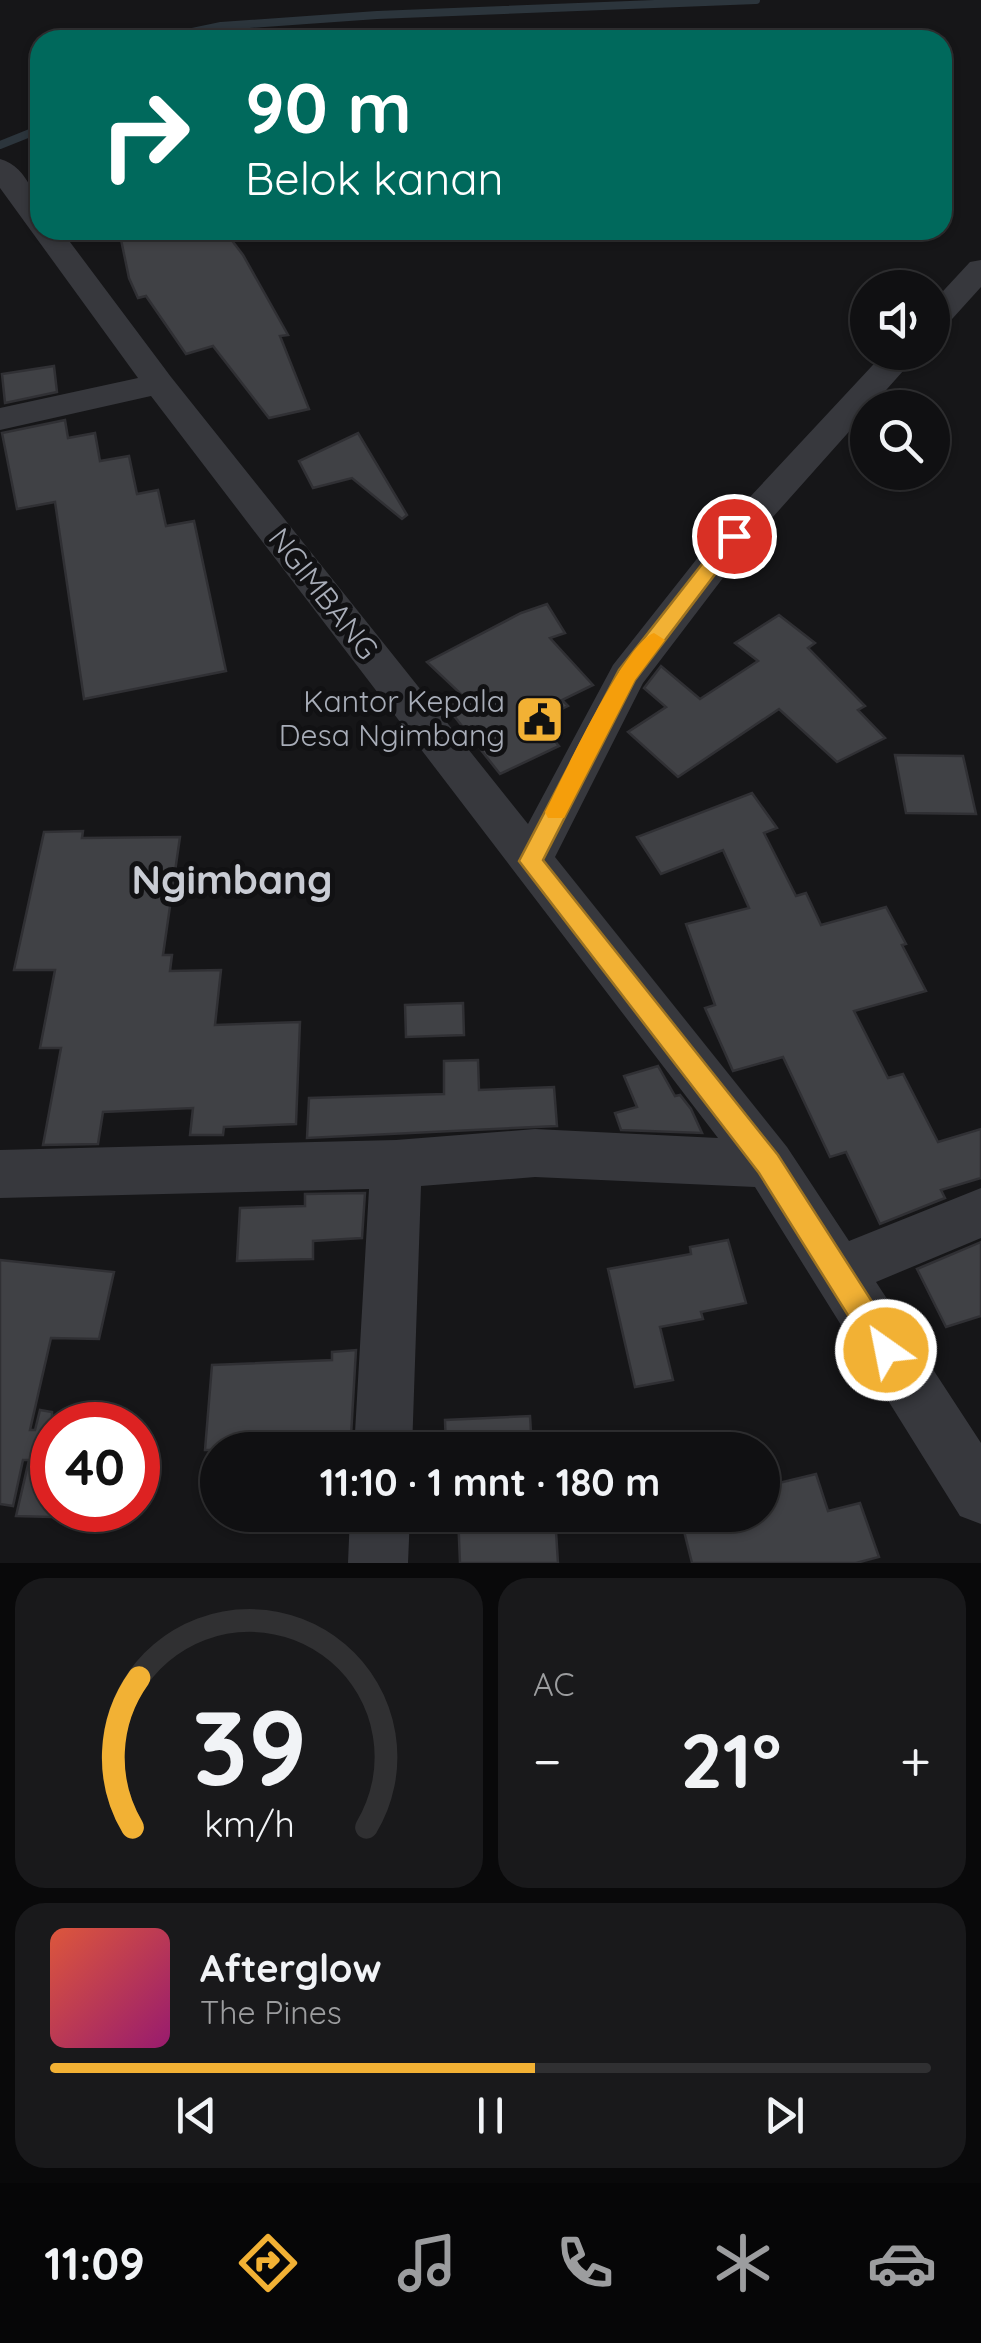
<!DOCTYPE html>
<html lang="id">
<head>
<meta charset="utf-8">
<style>
	:root { --surface:#101012; --page:#19191b; --text:#f1f3f6; --muted:#9c9d9f; --line:#303032; --accent:#f2b134 }
	body { margin:0; font-family:Quicksand,sans-serif; background:var(--page); color:var(--text); height:100vh; display:flex; flex-direction:column; font-size:38px; white-space:nowrap }
	* { box-sizing:border-box; margin:0 }
	p { font-size:32px; color:var(--muted) }
	.icon { flex:none; width:55px; height:55px; fill:none; stroke:currentColor; stroke-width:2; stroke-linecap:round; stroke-linejoin:round }
	.map { position:relative; height:1563px; overflow:hidden }
	.sheet { display:flex; flex-direction:column; gap:15px; padding:15px; background:#09090a; flex:1 }
	.sheet>* { flex:none }
	.banner { position:absolute; left:30px; top:30px; width:922px; height:210px; border-radius:30px; box-shadow:0 2px 8px #0004,0 0 0 2px var(--line); background:#00695c; color:#fff; overflow:hidden }
	.tools { position:absolute; left:850px; top:270px; display:grid; gap:20px }
	.tools a { display:grid; place-items:center; width:100px; height:100px; border-radius:50%; background:var(--surface); box-shadow:0 2px 8px #0004,0 0 0 2px var(--line); font-size:50px }
	.speed { position:absolute; left:30px; top:1402px; display:flex; gap:20px; font-size:50px; font-weight:700; text-align:center }
	.speed>* { display:grid; place-content:center; width:130px; height:130px; border-radius:50%; background:var(--surface); box-shadow:0 2px 8px #0004,0 0 0 2px var(--line); line-height:1 }
	.speed .limit { border:15px solid #d22; background:#fff; color:#111 }
	.pin { position:absolute; display:grid; place-items:center; width:85px; height:85px; color:#fff; margin:-42px; border:5px solid #fff; border-radius:50%; box-shadow:0 2px 10px #0007 }
	.me { position:absolute; width:110px; margin:-55px; rotate:327deg; stroke-linejoin:round; filter:drop-shadow(0 0 8px #0008) }
	.turn { display:flex; align-items:center; gap:35px; height:210px; padding:0 50px; font-size:45px }
	.turn .icon { width:130px; height:130px; stroke-width:2.5 }
	.turn b { display:block; font-size:70px; line-height:85px }
	.big { font-size:75px; font-weight:800; line-height:1.1 }
	.sheet .tile { flex:1; display:flex; flex-direction:column; justify-content:center; gap:15px; min-width:0; padding:0 35px; border-radius:30px; background:var(--page) }
	.sheet .dial { align-items:center; gap:0 }
	.dial svg { height:260px; overflow:visible; fill:none; stroke:var(--line); stroke-width:7; stroke-linecap:round; text-anchor:middle }
	.dial text { fill:var(--text); stroke:none }
	.song { display:flex; align-items:center; gap:30px }
	.cover { width:120px; height:120px; border-radius:15px; background:linear-gradient(135deg,hsl(10 70% 55%),hsl(320 70% 35%)) }
	.played { height:10px; border-radius:5px; background:linear-gradient(90deg,var(--accent) 55%,var(--line) 55%) }
	.keys { display:flex; justify-content:space-around; direction:ltr }
	.heat { display:flex; justify-content:space-between; align-items:center; font-size:55px; direction:ltr }
	.sheet .tiles { flex:1; display:grid; gap:15px; grid-template-columns:1fr 1fr }
	.tile:last-child { grid-column:span 2 }
	.trip { position:absolute; left:200px; top:1432px; width:580px; height:100px; border-radius:50px; background:var(--surface); box-shadow:0 2px 8px #0004,0 0 0 2px var(--line); font-weight:800; line-height:100px; text-align:center }
	.dock { display:flex; height:160px; justify-content:space-around; align-items:center; background:#060607; color:var(--muted) }
	.dock .icon { width:70px; height:70px }
	.dock .current { color:var(--accent) }
	.dock b { font-size:45px; color:var(--text) }
	.map>svg:first-child { display:block }
	.lines { fill:none; stroke-linecap:round; stroke-linejoin:round }
	.stream { stroke:#2c353c; stroke-width:8 }
	.building { fill:#404145; stroke:#303034; stroke-width:2.5 }
	.minor { fill:#37383d; fill-rule:evenodd }
	.route { fill:#f2b134; stroke:#9d7322; stroke-width:2.5 }
	.slow { fill:#f59e0b }
	.labels { text-anchor:middle; stroke-width:10; stroke-linejoin:round; paint-order:stroke }
	.street-label { font-size:30px; fill:#a8adb8; stroke:#111113 }
	.poi-label { font-size:30px; fill:#a8adb8; stroke:#111113; text-anchor:end }
	.district-label { font-size:40px; font-weight:bold; fill:#c9ccd4; stroke:#111113 }
</style>
</head>
<body>
<div class="map">
<svg width="981" height="1563" viewBox="0 0 981 1563">
	<rect width="100%" height="100%" fill="#161618"/>
	<g class="lines">
		<!-- stream -->
		<g class="stream">
			<polyline points="154,40 221,26 377,15 756,0"/>
			<polyline points="0,145 40,129"/>
		</g>
	</g>
	<!-- building -->
	<g class="building">
		<polygon points="119,230 224,230 243,255 288,335 280,336 309,409 269,418 213,346 186,354 146,296 138,298 129,278"/>
		<polygon points="54,366 57,392 5,403 2,374"/>
		<polygon points="65,420 68,438 95,433 100,461 129,456 137,494 158,490 166,526 194,521 226,671 84,699 55,502 17,509 2,433"/>
		<polygon points="358,433 407,515 402,519 352,478 313,488 299,461"/>
		<polygon points="547,604 565,633 550,638 593,685 562,700 568,706 538,721 559,746 500,774 443,702 461,694 427,662 521,613"/>
		<polygon points="779,615 815,643 808,648 865,706 858,710 885,738 837,762 779,709 678,777 628,732 666,707 644,688 661,666 700,699 758,661 735,643"/>
		<polygon points="895,755 963,756 976,814 906,813"/>
		<polygon points="752,793 777,828 764,833 796,896 806,893 821,925 886,907 906,944 902,945 926,991 854,1011 888,1078 903,1074 938,1142 981,1129 981,1178 941,1190 945,1198 880,1224 846,1152 830,1157 783,1057 733,1071 705,1008 715,1005 686,924 749,908 723,850 661,874 637,837"/>
		<polygon points="83,831 82,838 180,837 163,955 172,955 170,971 221,970 215,1025 300,1022 296,1124 224,1127 223,1135 190,1135 193,1108 103,1112 98,1144 43,1145 61,1048 40,1048 55,970 14,970 44,832"/>
		<polygon points="463,1003 464,1035 406,1037 405,1005"/>
		<polygon points="478,1060 479,1090 554,1087 557,1126 307,1138 309,1098 444,1094 444,1061"/>
		<polygon points="658,1066 675,1096 680,1095 691,1109 702,1133 621,1130 615,1113 637,1107 624,1076"/>
		<polygon points="365,1193 362,1238 313,1241 313,1259 237,1261 240,1208 305,1206 305,1194"/>
		<polygon points="728,1240 746,1303 701,1312 703,1319 660,1327 673,1380 635,1387 608,1269 691,1254 690,1247"/>
		<polygon points="981,1242 981,1316 946,1327 917,1269"/>
		<polygon points="0,1260 114,1272 99,1339 51,1338 30,1430 35,1430 40,1410 52,1412 52,1517 16,1516 29,1460 23,1460 13,1506 0,1504"/>
		<polygon points="356,1350 351,1436 276,1440 275,1450 205,1450 212,1365 332,1360 332,1352"/>
		<polygon points="530,1416 532,1450 446,1450 445,1420"/>
		<polygon points="816,1474 828,1511 860,1503 879,1557 856,1563 692,1563 680,1515 762,1515 762,1487"/>
		<polygon points="458,1515 555,1515 558,1563 460,1563"/>
	</g>
	<g class="lines">
		<!-- minor -->
		<g class="minor">
			<path d="M0,159c29,8 40,45 40,71h21l110,147 357,447 85,-159 109,-138 163,-175h35l-172,193 -105,138 -88,174 232,290 62,94 132,-53v50l-105,44 105,161v81l-21,-8 -205,-329 -220,-10 -114,9 -9,264h-58l15,-261 -369,9v-48l396,-10 139,-11 183,9 -567,-742 -151,34v-22l138,-30 -138,-190z"/>
			<polygon points="981,260 981,287 943,329 932,331 932,303 970,262"/>
			<polygon points="350,1515 410,1515 408,1563 348,1563"/>
		</g>
	</g>
	<!-- route -->
	<polygon class="route" points="734,529 744,536 635,680 543,860 778,1155 896,1339 901,1350 896,1360 886,1364 876,1360 759,1173 519,861 619,670 728,531"/>
	<!-- slow -->
	<path class="slow" d="M654,633l11,7 -30,40 -71,138h-16l-3,-6c17,-33 80,-170 109,-179z"/>
	<!-- icons -->
	<defs>
		<symbol id="civic-square" viewBox="-11 -11 22 22"><rect x="-9" y="-9" width="18" height="18" rx="4" fill="#f2b134" stroke="#111113"/><path d="M-.6-6.5H3V-4.5H.6V-3L4-1V1h2V6H-6V1h2V-1L-.6-3ZM-1.2 2.5V6h2.4V2.5Z" fill="#111"/></symbol>
	</defs>
	<g fill-rule="evenodd">
		<use href="#civic-square" x="512" y="692" width="55" height="55"/>
	</g>
	<g class="labels">
		<!-- street labels -->
		<g class="street-label">
			<text transform="translate(323 594) rotate(52)" y="10">NGIMBANG</text>
		</g>
		<!-- poi labels -->
		<g class="poi-label">
			<text x="505" y="712">Kantor Kepala<tspan x="505" dy="34">Desa Ngimbang</tspan></text>
		</g>
		<!-- district labels -->
		<g class="district-label">
			<text x="232" y="894">Ngimbang</text>
		</g>
	</g>
</svg>
<div class="tools">
<a><svg class="icon" aria-label="sound" viewBox="0 0 24 24"><path d="M4 9h4l5-4v14l-5-4H4zM17 9q2 3 0 6"/></svg></a>
<a><svg class="icon" aria-label="search" viewBox="0 0 24 24"><circle cx="10" cy="10" r="6"/><path d="M15 15l6 6"/></svg></a>
</div>
<div class="speed"><div class="limit">40</div></div>
<div class="pin" style="left:734px;top:536px;background:#d93025"><svg class="icon" aria-label="arrive" viewBox="0 0 24 24"><path d="M6 21V4h12l-3 4 3 4H6"/></svg></div>
<svg class="me" style="left:886px;top:1350px" viewBox="-20 -20 40 40"><circle r="17" fill="#f2b134" stroke="#fff" stroke-width="3"/><path d="M0-11L8 9 0 5-8 9z" fill="#fff"/></svg>
<div class="trip">11:10 · 1 mnt · 180 m</div>
<div class="banner">
<div class="turn"><svg class="icon" aria-label="right" viewBox="0 0 24 24"><path d="M7 20v-9h11M14 6l5 5-5 5"/></svg><div><b>90 m</b>Belok kanan</div></div>
</div>
</div>
<section class="sheet">
<div class="tiles">
<div class="tile dial"><svg viewBox="0 0 100 80">
<path d="M14 69A42 42 0 1 1 86 69"/>
<path d="M14 69A42 42 0 0 1 16 23" stroke="#f2b134"/>
<text x="50" y="56" font-size="32" font-weight="700">39</text>
<text x="50" y="72" font-size="11">km/h</text>
</svg></div>
<div class="tile"><p>AC</p>
<div class="heat"><a>−</a><b class="big">21°</b><a>+</a></div>
</div>
<div class="tile">
<div class="song"><i class="cover"></i><div><b>Afterglow</b><p>The Pines</p></div></div>
<div class="played"></div>
<div class="keys"><svg class="icon" aria-label="previous" viewBox="0 0 24 24"><path d="M18 5L8 12l10 7zM5 5v14"/></svg><svg class="icon" aria-label="pause" viewBox="0 0 24 24"><path d="M8 5v14M16 5v14"/></svg><svg class="icon" aria-label="next" viewBox="0 0 24 24"><path d="M6 5l10 7-10 7zM19 5v14"/></svg></div>
</div>
</div>
</section>
<nav class="dock">
<b>11:09</b>
<svg class="icon current" aria-label="directions" viewBox="0 0 24 24"><path d="M12 3l9 9-9 9-9-9zM9 14v-3h6M13 9l2 2-2 2"/></svg>
<svg class="icon" aria-label="music" viewBox="0 0 24 24"><path d="M9 18V5l10-2v13"/><circle cx="6" cy="18" r="3"/><circle cx="16" cy="16" r="3"/></svg>
<svg class="icon" aria-label="phone" viewBox="0 0 24 24"><path d="M5 4h4l2 5-3 2q2 4 5 5l2-3 5 2v4C11 20 4 13 5 4z"/></svg>
<svg class="icon" aria-label="climate" viewBox="0 0 24 24"><path d="M12 3v18M4 7l16 10M4 17L20 7"/></svg>
<svg class="icon" aria-label="car" viewBox="0 0 24 24"><path d="M5 17H2v-5l4-1 3-4h7l3 4 3 1v5h-3M9 17h6M6 11h13"/><circle cx="7" cy="17" r="2"/><circle cx="17" cy="17" r="2"/></svg>
</nav>
</body>
</html>
